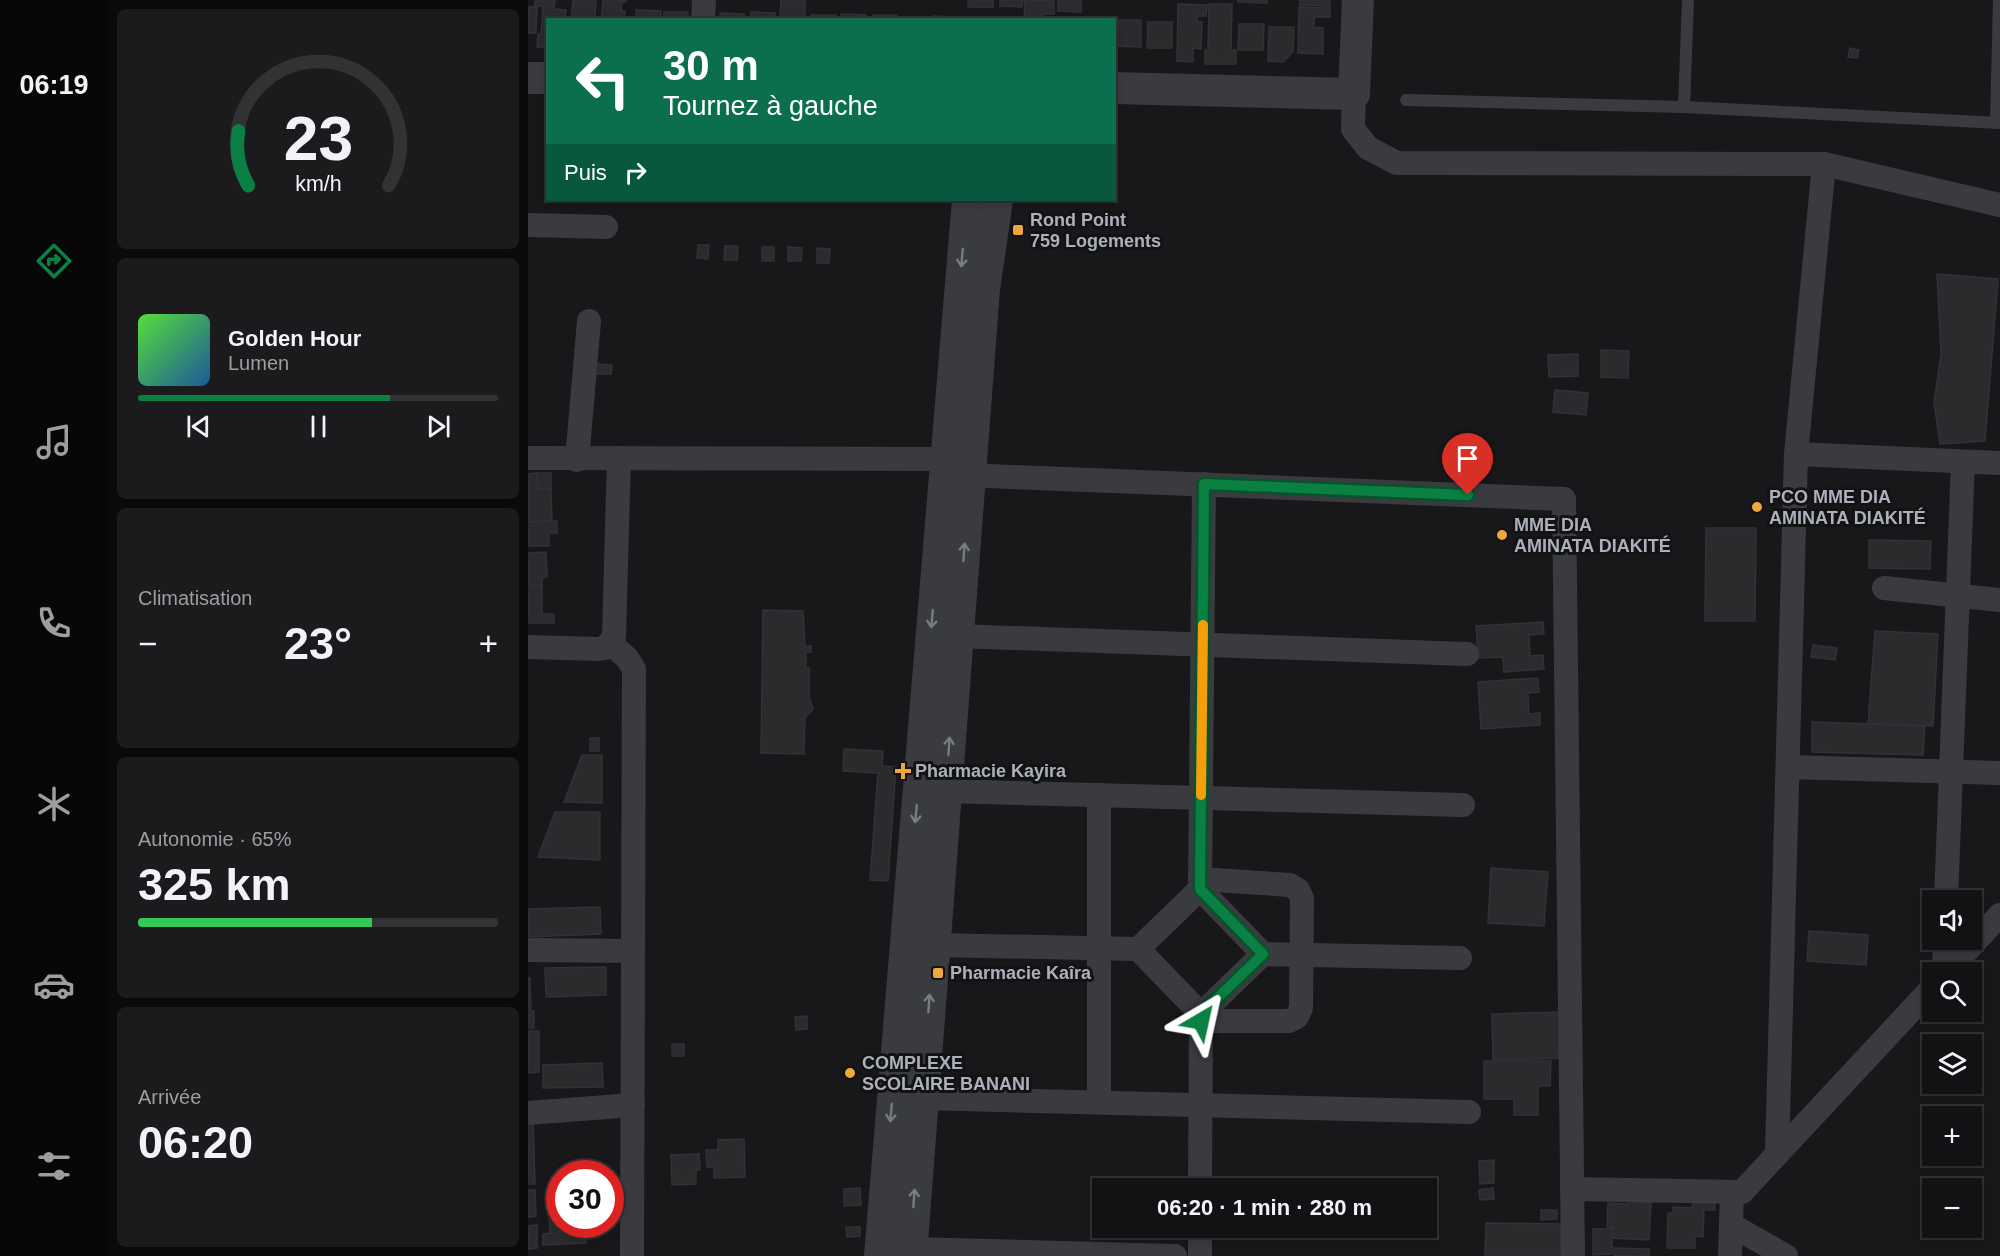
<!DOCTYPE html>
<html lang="fr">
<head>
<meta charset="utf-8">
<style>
	:root { --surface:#121214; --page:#1b1b1d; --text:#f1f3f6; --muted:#9c9ea0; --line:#313234; --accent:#0b8043 }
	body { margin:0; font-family:Helvetica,sans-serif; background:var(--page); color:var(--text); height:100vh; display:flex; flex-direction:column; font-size:22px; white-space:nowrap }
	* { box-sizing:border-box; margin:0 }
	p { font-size:20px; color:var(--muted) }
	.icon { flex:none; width:33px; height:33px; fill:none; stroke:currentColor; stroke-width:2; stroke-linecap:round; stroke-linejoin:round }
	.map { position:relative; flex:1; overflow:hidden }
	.panel { display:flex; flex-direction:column; gap:9px; padding:9px; background:#0a0a0b; width:420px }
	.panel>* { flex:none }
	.banner { position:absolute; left:18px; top:18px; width:570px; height:183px; border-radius:0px; box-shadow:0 3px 9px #0003,0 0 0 2px var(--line); background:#0b6e4f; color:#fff; overflow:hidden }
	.tools { position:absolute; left:1394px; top:890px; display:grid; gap:12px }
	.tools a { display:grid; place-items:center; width:60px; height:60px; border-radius:0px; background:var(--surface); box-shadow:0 3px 9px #0003,0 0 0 2px var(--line); font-size:30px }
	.speed { position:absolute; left:18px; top:1160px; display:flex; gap:12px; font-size:30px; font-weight:700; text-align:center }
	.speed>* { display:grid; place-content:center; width:78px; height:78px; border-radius:50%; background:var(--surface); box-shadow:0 3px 9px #0003,0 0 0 2px var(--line); line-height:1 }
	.speed .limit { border:9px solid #d22; background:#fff; color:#111 }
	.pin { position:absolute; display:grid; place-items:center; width:51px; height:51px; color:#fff; margin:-62px -26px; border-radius:50% 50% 50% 0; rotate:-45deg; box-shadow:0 0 6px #0007 }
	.pin .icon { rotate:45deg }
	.me { position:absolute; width:66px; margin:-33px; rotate:36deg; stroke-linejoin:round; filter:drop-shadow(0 0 4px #0008) }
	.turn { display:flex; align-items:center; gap:21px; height:126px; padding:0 18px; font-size:27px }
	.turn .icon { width:78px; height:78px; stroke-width:2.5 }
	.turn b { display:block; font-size:42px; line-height:51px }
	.then { display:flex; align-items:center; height:57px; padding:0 18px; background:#0003; gap:12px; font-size:22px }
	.big { font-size:45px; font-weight:700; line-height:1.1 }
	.panel .tile { flex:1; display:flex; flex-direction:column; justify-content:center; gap:9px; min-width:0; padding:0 21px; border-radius:9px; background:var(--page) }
	.panel .dial { align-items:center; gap:0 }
	.dial svg { height:156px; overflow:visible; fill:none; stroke:var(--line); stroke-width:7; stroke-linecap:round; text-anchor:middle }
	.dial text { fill:var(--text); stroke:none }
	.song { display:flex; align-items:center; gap:18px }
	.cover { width:72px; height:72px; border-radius:9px; background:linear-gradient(135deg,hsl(110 70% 55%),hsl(210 70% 35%)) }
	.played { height:6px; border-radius:3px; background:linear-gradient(90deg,var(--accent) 70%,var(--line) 70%) }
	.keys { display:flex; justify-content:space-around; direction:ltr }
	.heat { display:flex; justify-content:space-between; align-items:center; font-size:33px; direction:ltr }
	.charge { height:9px; border-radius:4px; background:linear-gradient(90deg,#34c759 65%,var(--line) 0) }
	.trip { position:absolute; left:564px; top:1178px; width:345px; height:60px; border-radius:0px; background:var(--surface); box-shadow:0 3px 9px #0003,0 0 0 2px var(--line); font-weight:700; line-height:60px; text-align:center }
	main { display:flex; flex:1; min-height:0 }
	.dock { display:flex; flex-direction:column; width:108px; justify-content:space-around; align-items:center; background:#070708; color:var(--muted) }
	.dock .icon { width:42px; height:42px }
	.dock .current { color:var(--accent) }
	.dock b { font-size:27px; color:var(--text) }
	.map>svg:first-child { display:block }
	.building { fill:#2b2b2e; stroke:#323236; stroke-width:1.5 }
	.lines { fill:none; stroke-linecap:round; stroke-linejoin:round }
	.service { stroke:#393b3f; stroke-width:12 }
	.minor { stroke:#393b3f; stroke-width:24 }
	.tertiary { stroke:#393b3f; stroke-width:32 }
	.oneway { stroke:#787b83 }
	.route-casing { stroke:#07532c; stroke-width:15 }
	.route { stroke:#0b8043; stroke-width:10 }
	.slow { stroke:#f59e0b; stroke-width:10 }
	.poi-dot { fill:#eea73d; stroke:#131315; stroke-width:2 }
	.labels { text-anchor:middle; stroke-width:6; stroke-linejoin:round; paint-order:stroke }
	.poi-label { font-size:18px; font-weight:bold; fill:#abb0ba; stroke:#131315; text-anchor:start }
</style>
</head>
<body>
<main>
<nav class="dock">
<b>06:19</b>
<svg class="icon current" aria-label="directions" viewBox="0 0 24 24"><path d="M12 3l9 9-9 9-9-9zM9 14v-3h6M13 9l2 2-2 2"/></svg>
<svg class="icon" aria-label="music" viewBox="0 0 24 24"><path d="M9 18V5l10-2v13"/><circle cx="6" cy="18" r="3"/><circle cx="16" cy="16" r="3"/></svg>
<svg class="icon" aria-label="phone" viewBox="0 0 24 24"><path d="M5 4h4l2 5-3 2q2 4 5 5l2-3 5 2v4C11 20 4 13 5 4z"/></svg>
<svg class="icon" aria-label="climate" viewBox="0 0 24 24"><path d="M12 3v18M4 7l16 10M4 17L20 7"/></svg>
<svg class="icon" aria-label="car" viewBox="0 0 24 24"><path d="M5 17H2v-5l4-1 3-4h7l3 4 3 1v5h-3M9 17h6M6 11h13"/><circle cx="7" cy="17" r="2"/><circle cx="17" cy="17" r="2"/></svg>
<svg class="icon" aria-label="filters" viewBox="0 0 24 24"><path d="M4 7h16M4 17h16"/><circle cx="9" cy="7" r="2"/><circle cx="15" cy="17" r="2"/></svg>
</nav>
<section class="panel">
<div class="tile dial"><svg viewBox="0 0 100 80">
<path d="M14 69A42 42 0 1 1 86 69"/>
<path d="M14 69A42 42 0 0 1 9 41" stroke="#0b8043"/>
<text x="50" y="56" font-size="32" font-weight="700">23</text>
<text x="50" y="72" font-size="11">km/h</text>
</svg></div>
<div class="tile">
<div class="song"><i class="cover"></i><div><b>Golden Hour</b><p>Lumen</p></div></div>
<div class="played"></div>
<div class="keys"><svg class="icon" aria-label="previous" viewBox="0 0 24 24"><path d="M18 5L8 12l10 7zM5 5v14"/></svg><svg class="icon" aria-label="pause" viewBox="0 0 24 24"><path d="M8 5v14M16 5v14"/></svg><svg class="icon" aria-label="next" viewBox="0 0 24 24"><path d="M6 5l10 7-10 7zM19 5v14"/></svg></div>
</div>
<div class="tile"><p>Climatisation</p>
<div class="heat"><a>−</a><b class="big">23°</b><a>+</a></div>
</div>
<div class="tile"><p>Autonomie · 65%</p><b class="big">325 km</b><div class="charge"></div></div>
<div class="tile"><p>Arrivée</p><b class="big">06:20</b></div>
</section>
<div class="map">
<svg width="1472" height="1256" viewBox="0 0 1472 1256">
	<rect width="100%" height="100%" fill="#18181a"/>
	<!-- building -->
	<g class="building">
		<polygon points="7,0 27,0 26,9 38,10 37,20 20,20 20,48 9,47 10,34 13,34 15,6 7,6"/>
		<polygon points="45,0 68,0 67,20 43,20"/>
		<polygon points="75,0 98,0 98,2 94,2 93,11 97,11 96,20 73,20"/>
		<polygon points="253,0 277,0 277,20 252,20"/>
		<rect x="440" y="0" width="25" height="7"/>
		<polygon points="472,0 495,0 494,7 472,6"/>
		<polygon points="497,0 526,1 526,14 514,14 514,20 496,20"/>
		<polygon points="710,0 739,0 739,3 710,2"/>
		<polygon points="772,0 802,0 802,6 772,5"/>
		<polygon points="530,1 553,1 553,12 530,11"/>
		<polygon points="650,4 679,5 678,16 669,16 669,22 674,22 673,49 665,48 665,62 649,61"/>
		<polygon points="681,4 704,4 703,50 708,50 708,64 677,64 677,50 680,50"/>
		<polygon points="0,7 9,7 8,33 0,33"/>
		<polygon points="771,7 802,8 802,17 786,17 786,27 795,28 795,54 770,53"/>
		<polygon points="108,10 133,11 132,20 108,20"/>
		<rect x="136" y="12" width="24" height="8"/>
		<polygon points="223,12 247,13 247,20 223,20"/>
		<polygon points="192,13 216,14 216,20 192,20"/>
		<polygon points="313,14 338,15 338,20 313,20"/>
		<rect x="283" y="15" width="25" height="5"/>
		<rect x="345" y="15" width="24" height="5"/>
		<polygon points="405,16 430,17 430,20 405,20"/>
		<rect x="375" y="17" width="24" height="3"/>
		<polygon points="589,20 613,20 613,47 588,46"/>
		<polygon points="620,22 644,22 644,48 619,48"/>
		<polygon points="711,24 736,24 735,50 710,50"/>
		<polygon points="741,27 766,27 765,52 755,62 740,61"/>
		<polygon points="1322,48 1331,50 1329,58 1320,57"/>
		<polygon points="170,245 181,245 180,259 169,258"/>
		<polygon points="197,246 210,246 209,260 196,260"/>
		<rect x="234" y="247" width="12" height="14"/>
		<polygon points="260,247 274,248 273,261 260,261"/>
		<polygon points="289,248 302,249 301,263 289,263"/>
		<polygon points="1409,274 1470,279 1457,441 1412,444 1406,402 1413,354"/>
		<polygon points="1073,350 1101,351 1100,378 1073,377"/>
		<polygon points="1050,354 1050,376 1021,377 1020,355"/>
		<polygon points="67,364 84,365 83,374 67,374"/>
		<polygon points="1027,390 1060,393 1058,415 1025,412"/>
		<polygon points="9,473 23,473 23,489 10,489"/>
		<polygon points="9,473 10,489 23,489 24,521 0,522 0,474"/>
		<polygon points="29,521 29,533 21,533 21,546 0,546 0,522"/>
		<polygon points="1178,528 1228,528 1227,621 1177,621"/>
		<polygon points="1341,540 1403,541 1402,569 1341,568"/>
		<polygon points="18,552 19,577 14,578 14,586 0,586 0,553"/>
		<polygon points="0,586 14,586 14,614 26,614 26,623 0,623"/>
		<polygon points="235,610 275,611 277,646 283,646 283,652 278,652 278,668 281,668 281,697 285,708 283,712 277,717 276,754 233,753"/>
		<polygon points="1015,622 1016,634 1001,635 1002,656 1015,655 1016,669 976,672 975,657 950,658 948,626"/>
		<polygon points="1347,631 1410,634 1405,726 1340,724"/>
		<polygon points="1285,645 1309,648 1307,660 1283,657"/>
		<polygon points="1010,678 1011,692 1000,693 1001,714 1012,713 1012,725 953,729 950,682"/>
		<polygon points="1284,722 1397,726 1395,755 1284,752"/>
		<rect x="62" y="738" width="9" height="13"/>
		<polygon points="316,749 355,751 354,766 368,767 360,881 342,880 350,773 315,771"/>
		<polygon points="54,755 74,755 74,803 36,802"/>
		<polygon points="27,812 72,812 72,860 10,857"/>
		<polygon points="963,868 1020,872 1016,926 960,923"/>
		<polygon points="72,907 73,934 0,937 0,909"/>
		<polygon points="1281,931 1340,935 1338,965 1279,961"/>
		<polygon points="78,967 78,995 18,997 17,968"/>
		<polygon points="0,978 2,978 3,1011 6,1011 6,1028 0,1028"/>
		<polygon points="1035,1012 1036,1058 965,1060 964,1014"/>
		<polygon points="279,1016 279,1029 268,1030 267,1017"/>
		<polygon points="0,1031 11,1031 11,1072 0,1073"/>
		<rect x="144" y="1044" width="12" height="12"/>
		<polygon points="956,1061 1023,1061 1022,1086 1010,1086 1010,1115 986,1115 986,1099 956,1099"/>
		<polygon points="74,1063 75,1087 15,1088 15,1065"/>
		<polygon points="0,1120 5,1120 7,1184 0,1184"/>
		<polygon points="216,1139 217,1177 186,1178 186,1167 179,1167 178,1150 190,1150 190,1140"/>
		<polygon points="171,1154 172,1170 168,1170 168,1184 144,1185 143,1155"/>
		<polygon points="966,1160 966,1183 952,1184 951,1161"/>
		<polygon points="332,1188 333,1205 316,1206 316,1189"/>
		<polygon points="965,1188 966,1199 952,1200 951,1190"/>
		<polygon points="0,1190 7,1190 8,1216 0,1217"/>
		<polygon points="1165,1199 1187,1199 1187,1210 1176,1210 1175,1237 1167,1236 1167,1248 1139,1248 1140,1213 1145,1213 1145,1207 1164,1208"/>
		<polygon points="20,1200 32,1200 32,1224 58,1224 58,1243 15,1245 15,1234 22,1233"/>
		<polygon points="1099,1201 1123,1203 1121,1240 1084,1238 1085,1228 1079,1227 1080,1203 1100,1204"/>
		<polygon points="1013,1210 1029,1210 1029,1219 1013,1220"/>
		<polygon points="958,1223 1033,1224 1033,1256 957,1256"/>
		<polygon points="9,1225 9,1248 0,1249 0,1226"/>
		<polygon points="318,1227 332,1227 332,1236 319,1237"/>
		<polygon points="1065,1229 1084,1229 1084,1254 1065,1255"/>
		<polygon points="1086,1248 1121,1249 1121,1256 1086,1256"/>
	</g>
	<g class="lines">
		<!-- service -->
		<g class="service">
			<polyline points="878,100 1156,107 1472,123"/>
			<polyline points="1156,107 1160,0"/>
			<polyline points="1468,122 1471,0"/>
		</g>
		<!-- minor -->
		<g class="minor">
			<polyline points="175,20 176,0"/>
			<polyline points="826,94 825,129 840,148 869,163 1296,164 1472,205"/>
			<polyline points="0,225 78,227"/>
			<polyline points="1268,454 1472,463"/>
			<polyline points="0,458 417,459"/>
			<polyline points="49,460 61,321"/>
			<polyline points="460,476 1036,499 1045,1256"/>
			<polyline points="1356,588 1472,600"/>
			<polyline points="429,636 939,654"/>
			<polyline points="82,643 99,658 106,669 104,1256"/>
			<polyline points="0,647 71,649 77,648 86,637 91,458"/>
			<polyline points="1260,767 1472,773"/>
			<polyline points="418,791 935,805"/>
			<polyline points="672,879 762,885 770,890 774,898 773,1008 769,1017 761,1021 673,1021"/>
			<polyline points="672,889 676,484"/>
			<polyline points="1418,900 1435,462"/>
			<polyline points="406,945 610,949"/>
			<polyline points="0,950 105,951"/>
			<polyline points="735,954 932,958"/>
			<polyline points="1416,972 1417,939"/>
			<polyline points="1419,972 1472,915"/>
			<polyline points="394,1098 941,1112"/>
			<polyline points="571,1102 571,795"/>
			<polyline points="0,1113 105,1105"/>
			<polyline points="1249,1154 1268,454 1296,164"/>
			<polyline points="672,1188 673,1014 735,954 672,889 610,949 673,1014"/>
			<polyline points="1044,1189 1214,1192 1404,988"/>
			<polyline points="1203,1225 1258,1256"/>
			<polyline points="383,1249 647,1256"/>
			<polyline points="672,1256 672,1227"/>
			<polyline points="1202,1256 1204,1192"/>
		</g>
		<!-- tertiary -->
		<g class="tertiary">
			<polyline points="0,78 20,78"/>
			<polyline points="586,88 826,94 830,0"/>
			<polyline points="352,1256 440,200"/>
			<polyline points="383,1256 456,289 469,200"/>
		</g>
	</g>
	<!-- one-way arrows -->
	<defs><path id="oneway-shaft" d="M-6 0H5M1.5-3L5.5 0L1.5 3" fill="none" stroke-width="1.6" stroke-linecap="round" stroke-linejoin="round" transform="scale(1.5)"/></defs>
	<g class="oneway">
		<use href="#oneway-shaft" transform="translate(434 258) rotate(95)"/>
		<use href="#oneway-shaft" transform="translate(436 552) rotate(-86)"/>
		<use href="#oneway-shaft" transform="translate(404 619) rotate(95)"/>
		<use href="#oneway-shaft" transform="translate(421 746) rotate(-86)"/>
		<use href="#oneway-shaft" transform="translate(388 814) rotate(95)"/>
		<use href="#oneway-shaft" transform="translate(401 1003) rotate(-86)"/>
		<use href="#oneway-shaft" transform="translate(363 1113) rotate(95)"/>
		<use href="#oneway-shaft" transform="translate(386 1198) rotate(-86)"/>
	</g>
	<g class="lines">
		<defs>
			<polyline id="route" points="673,1021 673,1014 735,954 672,889 676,484 940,495"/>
		</defs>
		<!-- route casing -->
		<use href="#route" class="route-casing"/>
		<!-- route -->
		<use href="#route" class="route"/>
		<!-- slow -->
		<polyline class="slow" points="673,795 675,625"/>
	</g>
	<!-- markers -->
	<g class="poi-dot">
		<rect x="484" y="224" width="12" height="12" rx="3"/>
		<circle cx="1229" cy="507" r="6"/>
		<circle cx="974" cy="535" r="6"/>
		<path d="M372 762h6v6h6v6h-6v6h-6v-6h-6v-6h6z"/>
		<rect x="404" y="967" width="12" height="12" rx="3"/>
		<circle cx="322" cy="1073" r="6"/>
	</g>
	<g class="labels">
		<!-- poi labels -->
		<g class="poi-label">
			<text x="502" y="226">Rond Point<tspan x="502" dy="21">759 Logements</tspan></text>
			<text x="1241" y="503">PCO MME DIA<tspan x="1241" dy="21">AMINATA DIAKITÉ</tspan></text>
			<text x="986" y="531">MME DIA<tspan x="986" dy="21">AMINATA DIAKITÉ</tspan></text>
			<text x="387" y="777">Pharmacie Kayira</text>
			<text x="422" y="979">Pharmacie Kaîra</text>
			<text x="334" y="1069">COMPLEXE<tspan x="334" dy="21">SCOLAIRE BANANI</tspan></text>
		</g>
	</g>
</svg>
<div class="tools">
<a><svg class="icon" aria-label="sound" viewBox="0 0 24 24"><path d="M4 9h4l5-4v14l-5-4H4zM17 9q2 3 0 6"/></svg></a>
<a><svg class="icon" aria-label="search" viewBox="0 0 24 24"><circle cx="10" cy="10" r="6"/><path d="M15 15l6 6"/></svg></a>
<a><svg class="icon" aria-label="layers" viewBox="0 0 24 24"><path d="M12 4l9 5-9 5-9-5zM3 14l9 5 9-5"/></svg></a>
<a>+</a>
<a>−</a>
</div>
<div class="speed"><div class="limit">30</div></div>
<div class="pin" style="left:940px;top:495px;background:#d93025"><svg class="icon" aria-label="arrive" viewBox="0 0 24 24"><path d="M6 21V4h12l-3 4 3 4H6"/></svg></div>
<svg class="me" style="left:673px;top:1021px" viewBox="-20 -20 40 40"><path d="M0-17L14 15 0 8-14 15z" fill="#0b8043" stroke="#fff" stroke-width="4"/></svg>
<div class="trip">06:20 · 1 min · 280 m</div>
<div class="banner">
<div class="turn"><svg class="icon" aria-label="left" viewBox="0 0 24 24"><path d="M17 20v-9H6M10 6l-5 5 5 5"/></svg><div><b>30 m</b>Tournez à gauche</div></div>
<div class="then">Puis<svg class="icon" aria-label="right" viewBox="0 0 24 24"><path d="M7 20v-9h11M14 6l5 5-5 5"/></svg></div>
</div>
</div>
</main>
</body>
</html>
